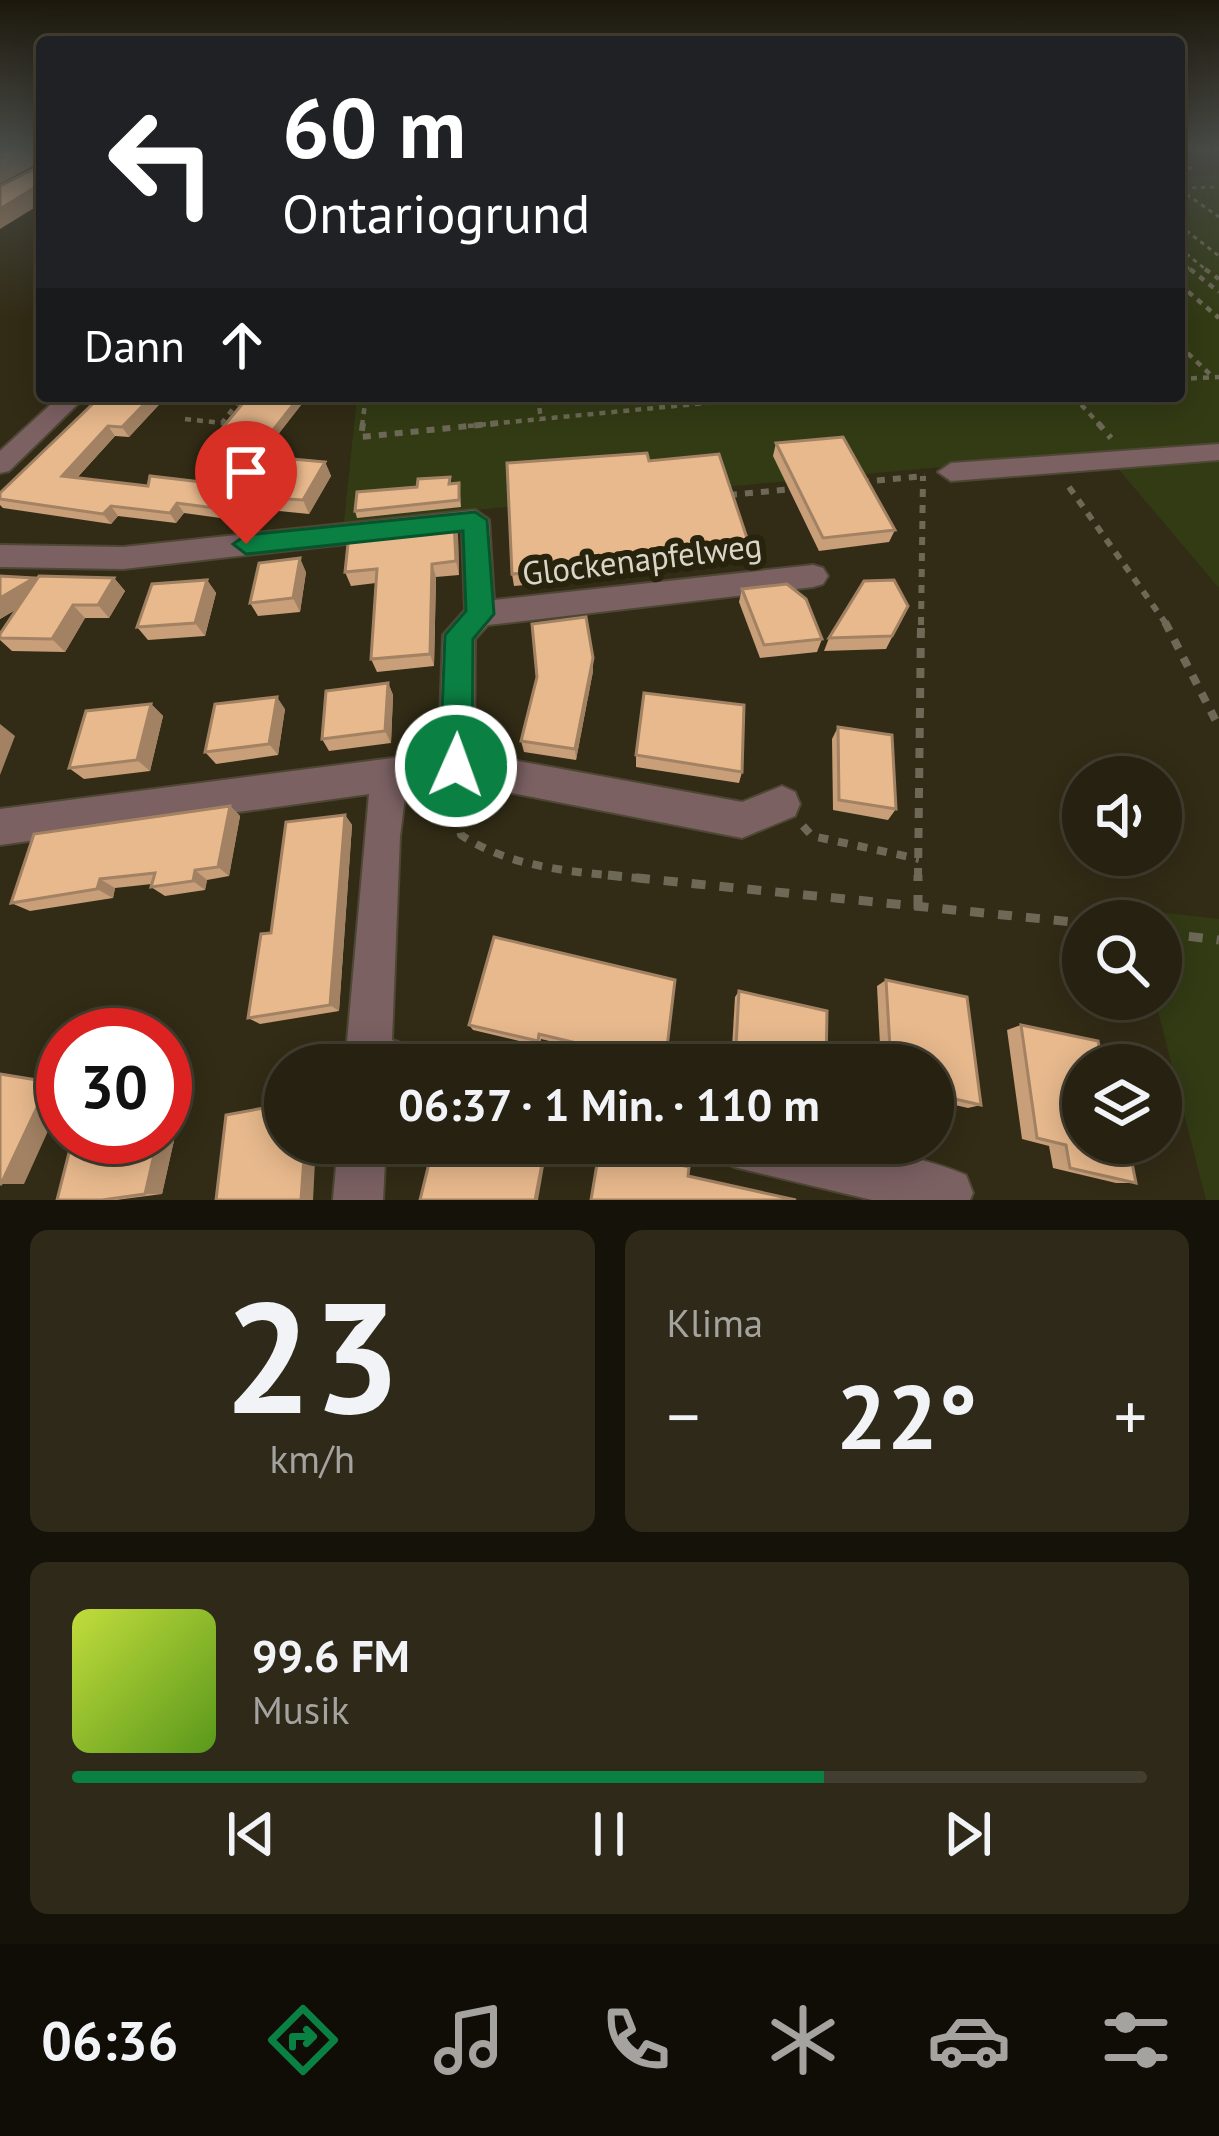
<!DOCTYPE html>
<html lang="de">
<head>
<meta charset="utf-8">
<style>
	:root { --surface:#262110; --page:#2e2919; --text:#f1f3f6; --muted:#a4a39f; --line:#423e30; --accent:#0b8043 }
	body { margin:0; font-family:"PT Sans",sans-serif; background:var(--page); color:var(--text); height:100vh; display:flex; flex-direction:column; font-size:45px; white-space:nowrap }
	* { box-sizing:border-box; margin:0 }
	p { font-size:39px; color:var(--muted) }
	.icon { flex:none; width:66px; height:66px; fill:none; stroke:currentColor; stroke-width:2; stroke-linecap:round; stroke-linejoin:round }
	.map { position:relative; height:1200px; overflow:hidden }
	.sheet { display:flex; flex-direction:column; gap:30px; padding:30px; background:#151209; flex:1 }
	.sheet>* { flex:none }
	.hud { position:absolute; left:36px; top:36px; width:1149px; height:366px; border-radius:12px; box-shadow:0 6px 30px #0003,0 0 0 3px var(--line); background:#202124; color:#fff; overflow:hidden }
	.controls { position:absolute; left:1062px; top:756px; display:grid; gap:24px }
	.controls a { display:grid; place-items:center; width:120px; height:120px; border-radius:50%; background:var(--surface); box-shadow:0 6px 30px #0003,0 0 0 3px var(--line); font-size:60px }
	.speed { position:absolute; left:36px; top:1008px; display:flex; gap:24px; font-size:60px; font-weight:700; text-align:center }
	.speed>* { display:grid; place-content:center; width:156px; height:156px; border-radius:50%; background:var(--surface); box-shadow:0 6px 30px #0003,0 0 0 3px var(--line); line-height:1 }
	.speed .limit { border:18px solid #d22; background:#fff; color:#111 }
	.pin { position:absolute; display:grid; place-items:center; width:102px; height:102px; color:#fff; margin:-123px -51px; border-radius:50% 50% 50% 0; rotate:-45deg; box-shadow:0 0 12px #0007 }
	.pin .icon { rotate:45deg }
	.me { position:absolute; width:132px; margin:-66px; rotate:2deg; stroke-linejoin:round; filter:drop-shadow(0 0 9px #0008) }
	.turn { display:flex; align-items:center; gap:42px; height:252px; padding:0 48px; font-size:54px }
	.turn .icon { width:156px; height:156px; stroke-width:2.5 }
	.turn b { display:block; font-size:84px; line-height:102px }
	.then { display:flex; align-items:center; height:114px; padding:0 48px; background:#0003; gap:24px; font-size:45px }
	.big { font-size:90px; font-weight:800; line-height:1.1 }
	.sheet .tile { flex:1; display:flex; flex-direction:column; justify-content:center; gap:18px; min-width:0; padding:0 42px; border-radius:18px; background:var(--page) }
	.sheet .dial { align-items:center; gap:0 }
	.dial b { font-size:156px; line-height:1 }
	.song { display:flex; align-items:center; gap:36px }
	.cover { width:144px; height:144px; border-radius:18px; background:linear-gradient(135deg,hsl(70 70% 55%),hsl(90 70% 35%)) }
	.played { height:12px; border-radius:6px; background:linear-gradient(90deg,var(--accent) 70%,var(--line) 70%) }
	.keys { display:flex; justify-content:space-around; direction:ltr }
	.heat { display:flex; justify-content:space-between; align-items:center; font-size:66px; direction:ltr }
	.sheet .tiles { flex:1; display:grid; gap:30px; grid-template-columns:1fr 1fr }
	.tile:last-child { grid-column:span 2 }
	.trip { position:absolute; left:264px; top:1044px; width:690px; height:120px; border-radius:60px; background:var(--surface); box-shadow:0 6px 30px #0003,0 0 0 3px var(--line); font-weight:800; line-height:120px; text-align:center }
	.tab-bar { display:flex; height:192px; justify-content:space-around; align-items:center; background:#0f0d06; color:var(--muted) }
	.tab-bar .icon { width:84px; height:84px }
	.tab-bar .on { color:var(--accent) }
	.tab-bar b { font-size:54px; color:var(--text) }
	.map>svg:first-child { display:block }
	.green { fill:#323b14 }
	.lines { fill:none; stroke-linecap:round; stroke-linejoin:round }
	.minor-casing { stroke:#4d4733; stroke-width:4 }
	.path-far4 { stroke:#6e6956; stroke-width:3; stroke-dasharray:4.5 4.5; stroke-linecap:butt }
	.path-far3 { stroke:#6e6956; stroke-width:4.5; stroke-dasharray:6 6; stroke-linecap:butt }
	.path-far2 { stroke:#6e6956; stroke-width:6; stroke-dasharray:8 8; stroke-linecap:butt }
	.path-far1 { stroke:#6e6956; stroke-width:8; stroke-dasharray:10 10; stroke-linecap:butt }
	.path { stroke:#6e6956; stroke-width:9; stroke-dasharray:14 14; stroke-linecap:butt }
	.minor { fill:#7c6163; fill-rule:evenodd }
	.wall { fill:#c89f79 }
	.shaded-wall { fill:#a28263 }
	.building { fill:#e8b98d; stroke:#a28263; stroke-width:3 }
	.route { fill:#0b8043; stroke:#07532c; stroke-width:3 }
	.labels { text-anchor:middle; stroke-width:12; stroke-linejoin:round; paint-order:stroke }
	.street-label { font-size:33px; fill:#d9d6c9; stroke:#28230d }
</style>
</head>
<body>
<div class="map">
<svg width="1219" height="1200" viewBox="0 0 1219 1200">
	<rect width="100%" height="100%" fill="#322c16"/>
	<!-- green -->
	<g class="green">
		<polygon points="1219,173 1219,588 1104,452 344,522 357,396 1179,396 1179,179"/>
		<polygon points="1132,909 1219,919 1219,1200 1206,1200 1155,999 1161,999 1161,921 1135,921"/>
	</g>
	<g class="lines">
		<defs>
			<g id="minor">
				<polygon points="60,396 86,396 9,471 0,473 0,451"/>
				<polygon points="1219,444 1219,460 951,481 938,472 951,463"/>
				<polygon points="475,510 489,520 494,600 813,565 823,568 828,576 823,584 813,587 488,625 475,639 474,753 742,802 782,786 795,792 800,804 795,816 742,838 456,782 406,789 400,836 392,1040 418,1049 425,1065 345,1065 369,794 0,845 0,809 439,752 443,635 465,610 462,531 123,569 0,567 0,545 123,547"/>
				<polygon points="338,1143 386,1143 383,1200 333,1200"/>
				<path d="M710,1143c87,0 174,-2 256,32l7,18 -3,7h-98l-138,-33 -17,-7z"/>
			</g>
		</defs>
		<!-- minor casing -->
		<use href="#minor" class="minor-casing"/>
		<!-- path-far4 -->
		<g class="path-far4">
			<polyline points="1179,169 1195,168"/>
			<polyline points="1183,188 1219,187"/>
			<polyline points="1179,189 1219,217"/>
			<polyline points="1179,225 1219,256"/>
			<polyline points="1179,248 1209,272"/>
			<polyline points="1179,260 1193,272"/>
		</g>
		<!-- path-far3 -->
		<g class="path-far3">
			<polyline points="1190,269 1219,292"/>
			<polyline points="1205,269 1219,279"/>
			<polyline points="1179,284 1219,318"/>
			<polyline points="1179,345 1213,377"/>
			<polyline points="1179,379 1219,377"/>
			<polyline points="538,396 541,421"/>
			<polyline points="1073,396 1101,426"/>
			<polyline points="781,399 814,396"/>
			<polyline points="185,419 222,423 243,396"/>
			<polyline points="362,426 366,396"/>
			<polyline points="468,426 779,396"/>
		</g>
		<!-- path-far2 -->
		<g class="path-far2">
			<polyline points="363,423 361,437 499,423"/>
			<polyline points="1098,423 1111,438"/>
			<polyline points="861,482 925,476"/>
			<polyline points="1069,487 1167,625"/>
			<polyline points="729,495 794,489"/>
			<polyline points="921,625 923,476"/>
		</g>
		<!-- path-far1 -->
		<g class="path-far1">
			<polyline points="1165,622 1219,727"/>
			<path d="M455,793l6,42c51,34 116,37 176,43"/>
			<polyline points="803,826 812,836 919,859"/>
			<polyline points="918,878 921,622"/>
		</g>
		<!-- path -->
		<g class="path">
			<polyline points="608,875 1083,923"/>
			<polyline points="918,909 918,875"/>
			<polyline points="1161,933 1219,940"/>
		</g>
		<!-- minor -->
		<use href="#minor" class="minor"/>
	</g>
	<!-- wall -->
	<g class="wall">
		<polygon points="101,396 167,396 129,437 115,436 77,478 241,496 235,520 184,513 176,523 118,516 111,524 3,508 0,505 0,493"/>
		<polygon points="308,396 269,446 222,440 218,433"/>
		<polygon points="434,396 461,396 461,398 435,400"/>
		<polygon points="776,443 895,530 889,542 819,551 773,456"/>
		<polygon points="649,461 748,559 658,573 514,586 512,574"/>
		<polygon points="325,462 331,476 309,514 279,511 273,498"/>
		<polygon points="450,477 451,484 459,483 461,507 357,518 355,511 417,487"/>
		<polygon points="454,522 458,536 459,575 436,577 434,666 377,672 371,659 376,583 351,586 345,572"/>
		<polygon points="306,572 300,612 258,616 250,603"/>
		<polygon points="0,576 36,580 114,578 125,591 109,618 85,618 65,652 12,651 0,640 0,634 17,609 0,619"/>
		<polygon points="207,580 216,593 205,636 148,640 137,627"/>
		<polygon points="742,589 822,639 817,652 760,658 739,602"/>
		<polygon points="908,606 886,649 824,651 829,638"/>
		<polygon points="593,671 576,760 524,752 521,741"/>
		<polygon points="388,683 393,695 391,743 329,751 322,739"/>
		<polygon points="151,704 163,716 150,771 84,779 69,768"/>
		<polygon points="285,709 278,755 216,764 205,752"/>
		<polygon points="838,727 896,809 888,820 833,810 832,739"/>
		<polygon points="636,755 742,772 739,783 636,767"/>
		<polygon points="230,806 240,816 229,876 207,880 205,890 165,896 151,887 152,884 115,888 113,898 30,911 11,903"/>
		<polygon points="345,815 352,825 339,1011 260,1024 248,1018 271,933"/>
		<polygon points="675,980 664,1065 651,1065 541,1039 540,1046 473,1030 469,1025"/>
		<polygon points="886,980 981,1105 968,1108 933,1100 933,1065 881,1065 877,986"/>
		<polygon points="739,991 826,1065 731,1065 735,997"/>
		<polygon points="1021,1025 1103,1065 1136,1183 1116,1183 1053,1168 1049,1146 1022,1139 1007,1030"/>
		<polygon points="169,1088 185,1091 162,1194 116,1200 57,1200"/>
	</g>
	<!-- shaded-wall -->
	<g class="shaded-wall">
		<polygon points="32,149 40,162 0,184 0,165"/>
		<polygon points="42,183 42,203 0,229 0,209"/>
		<polygon points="152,396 167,396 129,437 122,427"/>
		<polygon points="300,396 308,396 269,446 266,439"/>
		<polygon points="108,426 115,436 69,486 62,476"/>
		<polygon points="325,462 331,476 309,514 303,500"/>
		<polygon points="236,486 241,496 235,520 230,510"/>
		<polygon points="177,503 184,513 176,523 170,513"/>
		<polygon points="111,506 118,516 111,524 103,514"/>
		<polygon points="454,522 458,536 459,575 456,561"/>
		<polygon points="750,547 748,559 658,573 659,561"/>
		<polygon points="300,558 306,572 300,612 293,598"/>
		<polygon points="432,564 436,577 434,666 430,654"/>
		<polygon points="34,578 47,591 0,619 0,598"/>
		<polygon points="114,578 125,591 109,618 98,605"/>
		<polygon points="207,580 216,593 205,636 195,623"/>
		<polygon points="73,605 85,618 65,652 52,639"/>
		<polygon points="593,658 593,671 576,760 575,749"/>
		<polygon points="388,683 393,695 391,743 385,731"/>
		<polygon points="277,697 285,709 278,755 269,744"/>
		<polygon points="151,704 163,716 150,771 137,760"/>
		<polygon points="0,724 15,736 0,775"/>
		<polygon points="230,806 240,816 229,876 218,867"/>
		<polygon points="345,815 352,825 339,1011 330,1005"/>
		<polygon points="195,870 207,880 205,890 193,881"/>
		<polygon points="100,879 115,888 113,898 97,889"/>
		<polygon points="49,1082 63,1084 63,1098 24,1184 1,1184"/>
		<polygon points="169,1088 185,1091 162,1194 145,1194 158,1137 165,1137 165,1107"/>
		<polygon points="305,1143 316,1143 313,1200 301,1200"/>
		<polygon points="546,1143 548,1143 538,1200 535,1200"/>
	</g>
	<!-- building -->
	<g class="building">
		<polygon points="0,149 31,149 0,165 0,161 7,157 0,157"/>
		<polygon points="36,149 42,149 42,183 0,209 0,186 36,168 38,149"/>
		<polygon points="101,396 152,396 122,427 108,426 62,476 148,486 150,476 236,486 230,510 177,503 170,513 111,506 103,514 0,499 0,493"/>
		<polygon points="249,396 300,396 266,439 218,433"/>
		<polygon points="843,437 895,530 823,538 776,443"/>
		<polygon points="647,453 649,461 719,454 750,547 659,561 512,574 507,463"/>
		<polygon points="281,458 325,462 303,500 273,498"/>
		<polygon points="450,477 449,484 459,483 459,500 355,511 357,492 417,487 418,479"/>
		<polygon points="454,522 456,561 432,564 430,654 371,659 377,569 345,572 349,534"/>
		<polygon points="300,558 293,598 250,603 259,563"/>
		<polygon points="0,576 34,578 0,598"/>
		<polygon points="39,576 114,578 98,605 73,605 52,639 0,638 0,634"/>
		<polygon points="207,580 195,623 137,627 152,584"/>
		<polygon points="894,580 908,606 892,636 829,638 864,581"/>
		<polygon points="787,584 806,599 822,639 764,645 742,589"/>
		<polygon points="586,617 593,658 575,749 521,741 537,677 532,624"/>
		<polygon points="388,683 385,731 322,739 326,691"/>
		<polygon points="644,693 744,705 742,772 636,755"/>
		<polygon points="277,697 269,744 205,752 215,704"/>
		<polygon points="151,704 137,760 69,768 86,711"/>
		<polygon points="838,727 892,735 896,809 839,800"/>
		<polygon points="230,806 218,867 195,870 193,881 151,887 155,873 100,879 97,889 11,903 34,834"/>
		<polygon points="345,815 330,1005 248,1018 261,934 271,933 286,822"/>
		<polygon points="494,937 675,980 665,1064 539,1034 538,1041 469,1025"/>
		<polygon points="886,980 967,997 981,1105 933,1094 933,1065 891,1065"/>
		<polygon points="739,991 827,1011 826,1065 735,1065"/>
		<polygon points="1021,1025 1098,1041 1103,1065 1083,1065 1083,1143 1128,1143 1136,1183 1070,1168 1066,1145 1037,1138"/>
		<polygon points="0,1074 49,1082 1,1184 0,1184"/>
		<polygon points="285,1104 285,1143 305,1143 301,1200 216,1200 226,1115"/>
		<polygon points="73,1137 158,1137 145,1194 102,1200 57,1200"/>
		<polygon points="434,1143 546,1143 535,1200 420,1200"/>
		<polygon points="600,1146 689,1167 688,1176 796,1200 591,1200"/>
	</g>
	<!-- sky -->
	<linearGradient id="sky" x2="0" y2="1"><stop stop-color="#1c180c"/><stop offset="0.47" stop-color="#494b47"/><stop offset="1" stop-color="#494b47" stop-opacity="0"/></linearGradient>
	<rect width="1219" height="317" fill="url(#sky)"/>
	<!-- route -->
	<polygon class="route" points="475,512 487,520 494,614 473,639 472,766 467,776 456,781 445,776 440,766 445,635 466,611 463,531 246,554 233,544 246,535"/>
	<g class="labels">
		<!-- street labels -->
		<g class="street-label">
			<text transform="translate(642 559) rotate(-7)" y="12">Glockenapfelweg</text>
		</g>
	</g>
</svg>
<div class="controls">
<a><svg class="icon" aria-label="sound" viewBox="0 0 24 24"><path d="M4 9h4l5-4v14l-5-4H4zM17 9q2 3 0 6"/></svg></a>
<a><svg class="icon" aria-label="search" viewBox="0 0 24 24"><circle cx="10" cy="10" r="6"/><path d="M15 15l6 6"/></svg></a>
<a><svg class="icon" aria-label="layers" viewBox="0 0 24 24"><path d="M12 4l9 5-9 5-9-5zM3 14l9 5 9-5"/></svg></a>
</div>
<div class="speed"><div class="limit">30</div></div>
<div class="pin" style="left:246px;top:544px;background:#d93025"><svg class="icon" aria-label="arrive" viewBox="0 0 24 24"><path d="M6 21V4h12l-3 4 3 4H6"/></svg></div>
<svg class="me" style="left:456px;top:766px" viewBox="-20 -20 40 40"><circle r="17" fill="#0b8043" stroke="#fff" stroke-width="3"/><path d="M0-11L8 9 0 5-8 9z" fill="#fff"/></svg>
<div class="trip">06:37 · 1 Min. · 110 m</div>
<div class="hud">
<div class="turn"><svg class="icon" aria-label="left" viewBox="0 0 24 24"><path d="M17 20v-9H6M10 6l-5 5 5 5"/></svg><div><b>60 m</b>Ontariogrund</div></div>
<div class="then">Dann<svg class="icon" aria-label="ahead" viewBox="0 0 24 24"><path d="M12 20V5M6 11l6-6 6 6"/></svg></div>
</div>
</div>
<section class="sheet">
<div class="tiles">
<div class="tile dial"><b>23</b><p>km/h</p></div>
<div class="tile"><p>Klima</p>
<div class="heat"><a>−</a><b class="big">22°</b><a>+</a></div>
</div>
<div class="tile">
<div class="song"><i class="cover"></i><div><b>99.6 FM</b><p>Musik</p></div></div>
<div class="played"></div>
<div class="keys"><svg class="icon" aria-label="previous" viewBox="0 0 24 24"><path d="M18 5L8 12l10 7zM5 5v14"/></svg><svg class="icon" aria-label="pause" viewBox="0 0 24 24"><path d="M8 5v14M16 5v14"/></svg><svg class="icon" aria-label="next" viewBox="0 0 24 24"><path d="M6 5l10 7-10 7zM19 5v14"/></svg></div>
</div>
</div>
</section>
<nav class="tab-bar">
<b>06:36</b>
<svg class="icon on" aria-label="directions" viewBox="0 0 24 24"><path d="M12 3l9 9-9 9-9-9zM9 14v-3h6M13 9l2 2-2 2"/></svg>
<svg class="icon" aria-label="music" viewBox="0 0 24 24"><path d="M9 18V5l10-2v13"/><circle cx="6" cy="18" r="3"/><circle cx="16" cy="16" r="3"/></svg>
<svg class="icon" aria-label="phone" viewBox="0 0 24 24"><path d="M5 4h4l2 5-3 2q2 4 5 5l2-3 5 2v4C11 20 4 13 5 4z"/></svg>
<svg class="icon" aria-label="climate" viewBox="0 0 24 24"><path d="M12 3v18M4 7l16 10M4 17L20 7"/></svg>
<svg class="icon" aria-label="car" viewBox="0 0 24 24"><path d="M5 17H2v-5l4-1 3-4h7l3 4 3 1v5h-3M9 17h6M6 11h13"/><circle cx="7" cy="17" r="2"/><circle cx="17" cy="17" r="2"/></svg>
<svg class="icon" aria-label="filters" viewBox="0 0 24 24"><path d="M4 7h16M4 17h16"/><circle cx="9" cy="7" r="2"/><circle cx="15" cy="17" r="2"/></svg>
</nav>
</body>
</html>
